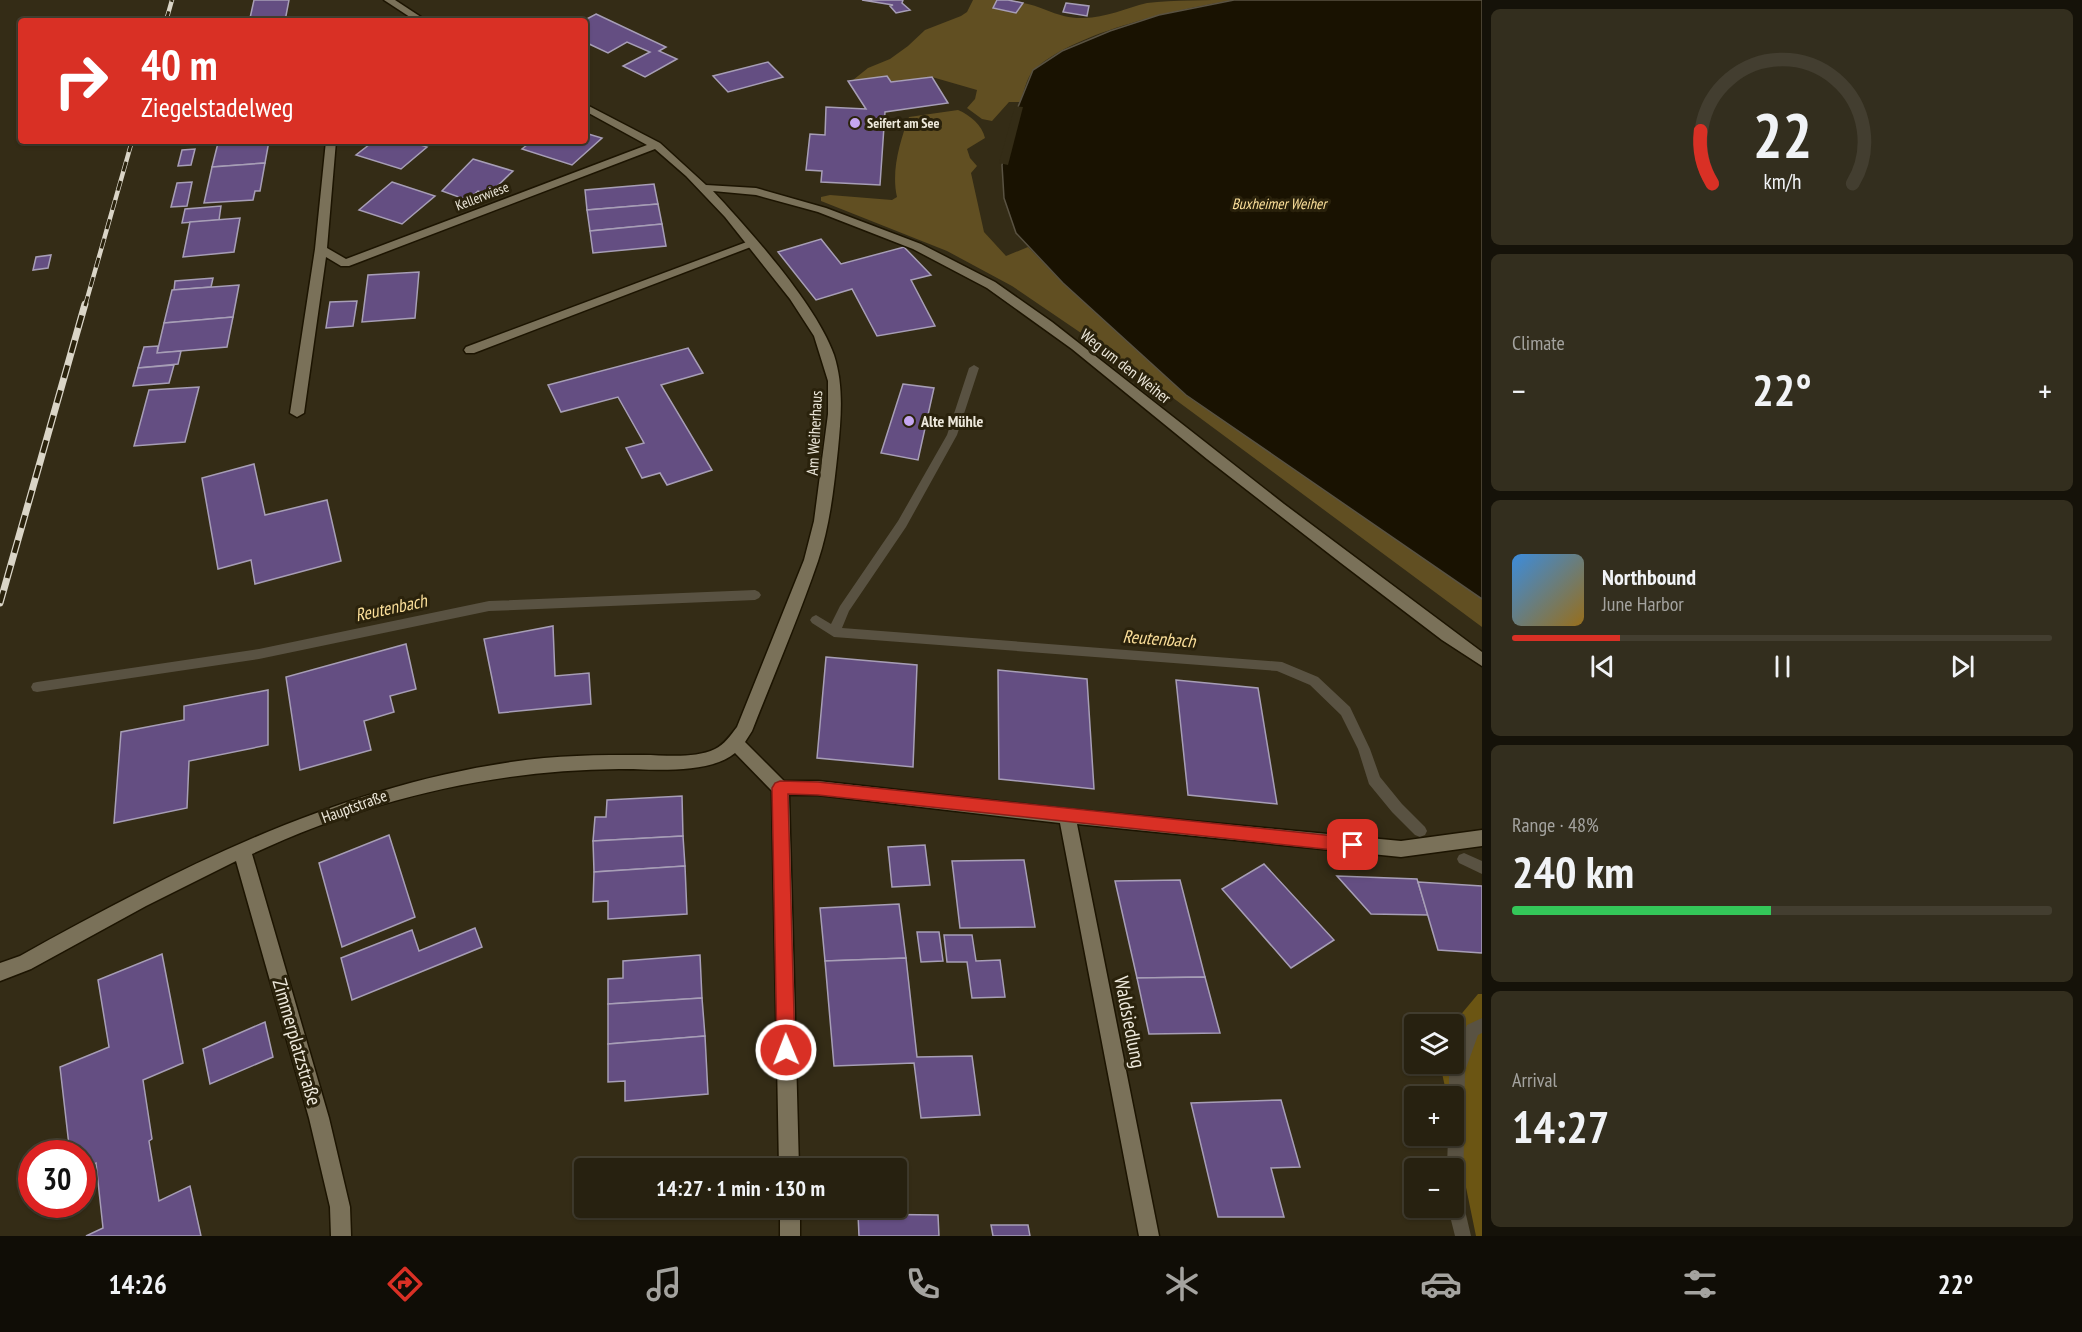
<!DOCTYPE html>
<html lang="en">
<head>
<meta charset="utf-8">
<style>
	:root { --surface:#272110; --page:#332e1e; --text:#f1f3f6; --muted:#a4a39f; --line:#433e30; --accent:#d93025 }
	body { margin:0; font-family:"PT Sans Narrow",sans-serif; background:var(--page); color:var(--text); height:100vh; display:flex; flex-direction:column; font-size:22px; white-space:nowrap }
	* { box-sizing:border-box; margin:0 }
	p { font-size:20px; color:var(--muted) }
	.icon { flex:none; width:33px; height:33px; fill:none; stroke:currentColor; stroke-width:2; stroke-linecap:round; stroke-linejoin:round }
	.map { position:relative; flex:1; overflow:hidden }
	.drawer { display:flex; flex-direction:column; gap:9px; padding:9px; background:#151209; width:600px }
	.drawer>* { flex:none }
	.hud { position:absolute; left:18px; top:18px; width:570px; height:126px; border-radius:6px; box-shadow:0 2px 4px #0004,0 0 0 2px var(--line); background:#d93025; color:#fff; overflow:hidden }
	.tools { position:absolute; left:1404px; top:1014px; display:grid; gap:12px }
	.tools a { display:grid; place-items:center; width:60px; height:60px; border-radius:6px; background:var(--surface); box-shadow:0 2px 4px #0004,0 0 0 2px var(--line); font-size:30px }
	.speed { position:absolute; left:18px; top:1140px; display:flex; gap:12px; font-size:30px; font-weight:700; text-align:center }
	.speed>* { display:grid; place-content:center; width:78px; height:78px; border-radius:50%; background:var(--surface); box-shadow:0 2px 4px #0004,0 0 0 2px var(--line); line-height:1 }
	.speed .limit { border:9px solid #d22; background:#fff; color:#111 }
	.pin { position:absolute; display:grid; place-items:center; width:51px; height:51px; color:#fff; margin:-26px; border-radius:12px; box-shadow:0 3px 9px #0006 }
	.me { position:absolute; width:66px; margin:-33px; rotate:359deg; stroke-linejoin:round; filter:drop-shadow(0 0 4px #0008) }
	.turn { display:flex; align-items:center; gap:21px; height:126px; padding:0 24px; font-size:27px }
	.turn .icon { width:78px; height:78px; stroke-width:2.5 }
	.turn b { display:block; font-size:42px; line-height:51px }
	.big { font-size:45px; font-weight:700; line-height:1.1 }
	.drawer .tile { flex:1; display:flex; flex-direction:column; justify-content:center; gap:9px; min-width:0; padding:0 21px; border-radius:9px; background:var(--page) }
	.drawer .dial { align-items:center; gap:0 }
	.dial svg { height:156px; overflow:visible; fill:none; stroke:var(--line); stroke-width:7; stroke-linecap:round; text-anchor:middle }
	.dial text { fill:var(--text); stroke:none }
	.song { display:flex; align-items:center; gap:18px }
	.cover { width:72px; height:72px; border-radius:9px; background:linear-gradient(135deg,hsl(210 70% 55%),hsl(40 70% 35%)) }
	.played { height:6px; border-radius:3px; background:linear-gradient(90deg,var(--accent) 20%,var(--line) 20%) }
	.keys { display:flex; justify-content:space-around; direction:ltr }
	.heat { display:flex; justify-content:space-between; align-items:center; font-size:33px; direction:ltr }
	.charge { height:9px; border-radius:4px; background:linear-gradient(90deg,#34c759 48%,var(--line) 0) }
	.trip { position:absolute; left:574px; top:1158px; width:333px; height:60px; border-radius:6px; background:var(--surface); box-shadow:0 2px 4px #0004,0 0 0 2px var(--line); font-weight:700; line-height:60px; text-align:center }
	.dock { display:flex; height:96px; justify-content:space-around; align-items:center; background:#100d06; color:var(--muted) }
	.dock .icon { width:42px; height:42px }
	.dock .on { color:var(--accent) }
	.dock b { font-size:27px; color:var(--text) }
	main { display:flex; flex:1; min-height:0 }
	.map>svg:first-child { display:block }
	.green { fill:#614f22 }
	.forest { fill:#6b5513 }
	.water { fill:#191201; stroke:#595242; stroke-width:1.5 }
	.pier { fill:#342c16 }
	.lines { fill:none; stroke-linecap:round; stroke-linejoin:round }
	.stream { fill:#595242; fill-rule:evenodd }
	.building { fill:#644e82; stroke:#a79eb6; stroke-width:1.5 }
	.service-casing { stroke:#1c1401; stroke-width:3 }
	.minor-casing { stroke:#1c1401; stroke-width:3 }
	.service { fill:#7a7159; fill-rule:evenodd }
	.minor { fill:#7a7159; fill-rule:evenodd }
	.rail-far1-casing { stroke:#dad5c7; stroke-width:4.5 }
	.rail-casing { stroke:#dad5c7; stroke-width:7 }
	.rail-far1 { stroke:#2a220c; stroke-width:3; stroke-dasharray:10; stroke-linecap:butt }
	.rail { stroke:#2a220c; stroke-width:4.5; stroke-dasharray:13; stroke-linecap:butt }
	.route { fill:#d93025; stroke:#8d1f18; stroke-width:1.5 }
	.poi-dot { fill:#c5a6f0; stroke:#2a220c; stroke-width:2 }
	.labels { text-anchor:middle; stroke-width:6; stroke-linejoin:round; paint-order:stroke }
	.far-poi-label { font-size:14px; font-weight:bold; fill:#ede8db; stroke:#2a220c; text-anchor:start }
	.far-street-label { font-size:14px; fill:#ede8db; stroke:#2a220c }
	.far-water-label { font-size:15px; font-style:italic; fill:#fbdf9a; stroke:#2a220c }
	.street-label { font-size:16px; fill:#ede8db; stroke:#2a220c }
	.poi-label { font-size:16px; font-weight:bold; fill:#ede8db; stroke:#2a220c; text-anchor:start }
	.water-label { font-size:18px; font-style:italic; fill:#fbdf9a; stroke:#2a220c }
	.near-street-label { font-size:20px; fill:#ede8db; stroke:#2a220c }
</style>
</head>
<body>
<main>
<div class="map">
<svg width="1482" height="1236" viewBox="0 0 1482 1236">
	<rect width="100%" height="100%" fill="#342c16"/>
	<!-- green -->
	<g class="green">
		<path d="M973,0h24l-3,8 22,5 7,-10c23,4 35,16 61,15 21,0 42,-10 63,-15 27,-3 59,-3 87,-3 -55,9 -157,31 -199,69 -8,6 -11,24 -15,33h-11l-17,19 -10,-2 -15,-11 8,-9 2,-9 -45,-13 -41,5 -38,-2 15,-12 22,-9 18,-13 17,-16 36,-14 6,-4z"/>
		<path d="M958,110c12,5 24,15 27,28l-18,11 3,9 7,8 -6,7 13,59 22,24 22,-9 35,36 123,112 296,204v28l-348,-258 -122,-83 -65,-35 -126,-50v-4l9,-2 62,5 5,-3c-6,-26 3,-56 12,-80z"/>
	</g>
	<!-- forest -->
	<polygon class="forest" points="1478,994 1482,994 1482,1236 1476,1236 1454,1129 1454,1096 1447,1096 1440,1064 1454,1064 1453,1024"/>
	<!-- water -->
	<polygon class="water" points="1234,0 1482,0 1482,599 1186,395 1063,283 1016,233 1004,198 1002,165 1018,107 1033,70 1062,51 1110,31 1159,15"/>
	<!-- pier -->
	<polygon class="pier" points="1015,106 1023,107 1008,165 999,163"/>
	<g class="lines">
		<!-- stream -->
		<g class="stream">
			<polygon points="974,365 979,368 957,435 906,527 849,611 842,628 1282,662 1318,677 1350,707 1370,749 1380,777 1402,804 1425,827 1427,831 1425,835 1420,837 1415,835 1392,812 1369,784 1358,749 1341,715 1310,685 1277,671 834,637 812,623 810,620 812,617 816,615 831,624 840,606 898,521 947,435 969,368"/>
			<polygon points="755,590 759,592 761,595 759,598 755,600 489,611 259,659 37,692 33,691 31,687 33,683 37,682 259,649 489,601"/>
			<polygon points="1464,853 1482,861 1482,874 1459,863 1457,859 1459,855"/>
			<polygon points="1482,1018 1482,1033 1478,1035 1465,1071 1463,1202 1471,1236 1455,1236 1448,1208 1454,1208 1454,1168 1447,1168 1448,1136 1454,1136 1454,1096 1449,1096 1449,1071 1467,1025"/>
		</g>
	</g>
	<!-- building -->
	<g class="building">
		<polygon points="254,0 289,0 285,21 231,21 250,18"/>
		<polygon points="862,0 903,0 902,3 910,10 896,13 890,6 893,5"/>
		<polygon points="997,0 1008,0 1023,3 1016,13 993,8"/>
		<polygon points="1066,3 1089,6 1087,16 1063,12"/>
		<polygon points="596,14 666,47 659,51 677,59 645,77 623,66 650,52 627,42 608,53 587,43 585,45 585,21 583,21"/>
		<polygon points="768,62 783,77 728,92 713,76"/>
		<polygon points="887,76 891,82 932,77 948,103 885,112 880,185 821,182 822,171 806,170 810,134 825,135 826,107 866,109 848,81"/>
		<polygon points="585,133 602,138 572,165 522,149 532,141 585,141"/>
		<polygon points="243,141 269,141 265,163 212,167 218,143"/>
		<polygon points="374,141 408,141 427,147 401,169 356,155"/>
		<polygon points="195,149 191,165 178,166 182,150"/>
		<polygon points="473,159 513,171 489,194 478,191 467,200 442,191"/>
		<polygon points="265,163 260,191 255,191 253,200 204,203 212,167"/>
		<polygon points="192,182 187,206 171,207 177,183"/>
		<polygon points="392,182 435,196 402,224 359,210"/>
		<polygon points="654,184 658,204 587,210 585,190"/>
		<polygon points="658,204 662,224 590,231 587,210"/>
		<polygon points="221,206 219,220 182,223 185,209"/>
		<polygon points="240,218 234,252 183,257 190,222"/>
		<polygon points="662,224 666,246 593,253 590,231"/>
		<polygon points="821,239 841,264 904,247 931,275 911,280 935,326 877,336 852,289 816,300 778,252"/>
		<polygon points="51,255 48,268 33,270 36,257"/>
		<polygon points="419,272 415,318 362,322 368,275"/>
		<polygon points="213,278 211,287 174,290 175,281"/>
		<polygon points="239,285 233,317 164,323 172,290"/>
		<polygon points="357,301 353,326 326,328 330,302"/>
		<polygon points="233,317 227,347 157,353 164,323"/>
		<polygon points="158,346 157,353 181,351 178,364 138,368 144,347"/>
		<polygon points="688,348 703,373 661,385 712,470 667,485 660,473 642,478 626,448 644,443 618,397 561,412 548,385"/>
		<polygon points="174,365 169,383 133,386 138,368"/>
		<polygon points="903,384 934,388 918,460 881,453"/>
		<polygon points="199,387 185,442 134,446 149,390"/>
		<polygon points="254,464 265,515 327,500 341,561 255,584 251,560 218,569 202,478"/>
		<polygon points="553,626 555,676 589,673 591,704 499,713 484,639"/>
		<polygon points="406,644 416,689 390,696 394,712 364,721 371,750 300,770 286,677"/>
		<polygon points="826,657 917,665 913,767 817,758"/>
		<polygon points="998,670 1087,679 1094,789 999,779"/>
		<polygon points="1176,680 1258,688 1277,804 1188,795"/>
		<polygon points="268,690 268,745 189,761 187,808 114,823 121,732 184,720 184,706"/>
		<polygon points="682,796 683,836 593,841 595,817 606,817 607,800"/>
		<polygon points="389,835 415,917 342,947 319,863"/>
		<polygon points="683,836 685,866 594,872 593,841"/>
		<polygon points="925,845 930,885 892,887 888,847"/>
		<polygon points="1024,860 1035,927 960,928 952,861"/>
		<polygon points="1264,864 1334,940 1291,968 1222,889"/>
		<polygon points="685,866 687,914 608,919 608,901 593,902 594,872"/>
		<polygon points="1337,876 1417,879 1428,915 1371,914"/>
		<polygon points="1180,880 1205,977 1137,978 1115,881"/>
		<polygon points="1418,882 1482,886 1482,953 1438,950"/>
		<polygon points="899,904 906,958 825,961 820,908"/>
		<polygon points="475,928 482,947 352,1000 341,958 412,930 419,951"/>
		<polygon points="917,932 939,932 943,961 921,962"/>
		<polygon points="944,935 972,935 976,961 1000,960 1005,997 972,998 967,962 947,962"/>
		<polygon points="162,954 183,1063 143,1080 152,1139 149,1141 159,1201 190,1186 201,1236 86,1236 103,1228 96,1163 82,1169 82,1154 70,1154 60,1067 109,1047 98,980"/>
		<polygon points="700,955 702,998 608,1004 608,979 623,978 623,961"/>
		<polygon points="906,958 917,1057 972,1056 980,1115 921,1118 914,1063 834,1066 825,961"/>
		<polygon points="1205,977 1220,1033 1149,1034 1137,978"/>
		<polygon points="702,998 705,1036 608,1044 608,1004"/>
		<polygon points="265,1022 273,1057 210,1084 203,1049"/>
		<polygon points="705,1036 708,1094 625,1101 625,1081 608,1082 608,1044"/>
		<polygon points="1281,1100 1300,1167 1271,1168 1284,1217 1218,1217 1191,1103"/>
		<polygon points="858,1214 938,1215 939,1236 859,1236"/>
		<polygon points="991,1225 1028,1225 1030,1236 993,1236"/>
	</g>
	<g class="lines">
		<defs>
			<polygon id="service" points="752,240 756,241 756,245 474,353 466,353 464,350 466,347"/>
			<g id="minor">
				<polygon points="384,0 395,0 427,21 416,21"/>
				<path d="M585,104l75,39 46,42 50,3 70,20 95,36 74,38 57,40 232,182 198,148v14l-40,-26 -101,-77 -134,-104 -135,-110 -85,-61 -74,-39 -95,-37 -62,-17 -43,-4c37,40 103,113 121,164 10,31 7,63 4,94 -4,38 -8,76 -20,112 -20,58 -44,114 -66,170l-7,11 39,39h34l249,28 334,32 81,-11v16l-81,11 -324,-33 82,412h-20l-79,-413 -242,-28h-29l10,373h-20l-7,-377 -37,-38c-27,22 -83,16 -116,16 -128,1 -252,31 -367,85l77,264 21,89 1,29h-20l-1,-29 -21,-89 -73,-257 -90,45 -115,63 -31,12v-18l20,-7c155,-86 313,-168 491,-194 44,-7 88,-7 132,-7 22,0 51,4 72,-6 9,-4 16,-14 22,-22l67,-167 10,-39 14,-107v-33l-14,-45 -24,-37 -65,-82 -39,-41 -31,-27 -306,117h-8l-15,-9 -22,156 -7,4 -7,-4 25,-164 11,-108h10l-9,107 19,11 301,-114 -62,-34z"/>
				<rect x="780" y="1208" width="20" height="28"/>
			</g>
		</defs>
		<!-- service casing -->
		<use href="#service" class="service-casing"/>
		<!-- minor casing -->
		<use href="#minor" class="minor-casing"/>
		<!-- service -->
		<use href="#service" class="service"/>
		<!-- minor -->
		<use href="#minor" class="minor"/>
		<defs>
			<g id="rail-far1">
				<polyline points="166,21 172,0"/>
				<polyline points="85,306 132,141"/>
			</g>
			<polyline id="rail" points="0,603 85,304"/>
		</defs>
		<!-- rail-far1 casing -->
		<use href="#rail-far1" class="rail-far1-casing"/>
		<!-- rail casing -->
		<use href="#rail" class="rail-casing"/>
		<!-- rail-far1 -->
		<use href="#rail-far1" class="rail-far1"/>
		<!-- rail -->
		<use href="#rail" class="rail"/>
	</g>
	<!-- route -->
	<polygon class="route" points="780,781 818,782 1353,838 1359,840 1361,845 1359,850 1353,852 818,795 788,794 795,1050 792,1056 786,1058 780,1056 777,1050 772,788 775,783"/>
	<!-- markers -->
	<g class="poi-dot">
		<circle cx="855" cy="123" r="6"/>
		<circle cx="909" cy="421" r="6"/>
	</g>
	<g class="labels">
		<!-- far-poi labels -->
		<g class="far-poi-label">
			<text x="867" y="128">Seifert am See</text>
		</g>
		<!-- far-street labels -->
		<g class="far-street-label">
			<text transform="translate(482 196) rotate(-21)" y="5">Kellerwiese</text>
		</g>
		<!-- far-water labels -->
		<g class="far-water-label">
			<text x="1279" y="209">Buxheimer Weiher</text>
		</g>
		<!-- street labels -->
		<g class="street-label">
			<text transform="translate(1126 366) rotate(38)" y="6">Weg um den Weiher</text>
			<text transform="translate(814 433) rotate(-87)" y="6">Am Weiherhaus</text>
			<text transform="translate(354 806) rotate(-20)" y="6">Hauptstraße</text>
		</g>
		<!-- poi labels -->
		<g class="poi-label">
			<text x="921" y="427">Alte Mühle</text>
		</g>
		<!-- water labels -->
		<g class="water-label">
			<text transform="translate(391 608) rotate(-12)" y="6">Reutenbach</text>
			<text transform="translate(1159 639) rotate(4)" y="6">Reutenbach</text>
		</g>
		<!-- near-street labels -->
		<g class="near-street-label">
			<text transform="translate(1130 1022) rotate(79)" y="7">Waldsiedlung</text>
			<text transform="translate(297 1042) rotate(74)" y="7">Zimmerplatzstraße</text>
		</g>
	</g>
</svg>
<div class="tools">
<a><svg class="icon" aria-label="layers" viewBox="0 0 24 24"><path d="M12 4l9 5-9 5-9-5zM3 14l9 5 9-5"/></svg></a>
<a>+</a>
<a>−</a>
</div>
<div class="speed"><div class="limit">30</div></div>
<div class="pin" style="left:1353px;top:845px;background:#d93025"><svg class="icon" aria-label="arrive" viewBox="0 0 24 24"><path d="M6 21V4h12l-3 4 3 4H6"/></svg></div>
<svg class="me" style="left:786px;top:1050px" viewBox="-20 -20 40 40"><circle r="17" fill="#d93025" stroke="#fff" stroke-width="3"/><path d="M0-11L8 9 0 5-8 9z" fill="#fff"/></svg>
<div class="trip">14:27 · 1 min · 130 m</div>
<div class="hud">
<div class="turn"><svg class="icon" aria-label="right" viewBox="0 0 24 24"><path d="M7 20v-9h11M14 6l5 5-5 5"/></svg><div><b>40 m</b>Ziegelstadelweg</div></div>
</div>
</div>
<section class="drawer">
<div class="tile dial"><svg viewBox="0 0 100 80">
<path d="M14 69A42 42 0 1 1 86 69"/>
<path d="M14 69A42 42 0 0 1 8 42" stroke="#d93025"/>
<text x="50" y="56" font-size="32" font-weight="700">22</text>
<text x="50" y="72" font-size="11">km/h</text>
</svg></div>
<div class="tile"><p>Climate</p>
<div class="heat"><a>−</a><b class="big">22°</b><a>+</a></div>
</div>
<div class="tile">
<div class="song"><i class="cover"></i><div><b>Northbound</b><p>June Harbor</p></div></div>
<div class="played"></div>
<div class="keys"><svg class="icon" aria-label="previous" viewBox="0 0 24 24"><path d="M18 5L8 12l10 7zM5 5v14"/></svg><svg class="icon" aria-label="pause" viewBox="0 0 24 24"><path d="M8 5v14M16 5v14"/></svg><svg class="icon" aria-label="next" viewBox="0 0 24 24"><path d="M6 5l10 7-10 7zM19 5v14"/></svg></div>
</div>
<div class="tile"><p>Range · 48%</p><b class="big">240 km</b><div class="charge"></div></div>
<div class="tile"><p>Arrival</p><b class="big">14:27</b></div>
</section>
</main>
<nav class="dock">
<b>14:26</b>
<svg class="icon on" aria-label="directions" viewBox="0 0 24 24"><path d="M12 3l9 9-9 9-9-9zM9 14v-3h6M13 9l2 2-2 2"/></svg>
<svg class="icon" aria-label="music" viewBox="0 0 24 24"><path d="M9 18V5l10-2v13"/><circle cx="6" cy="18" r="3"/><circle cx="16" cy="16" r="3"/></svg>
<svg class="icon" aria-label="phone" viewBox="0 0 24 24"><path d="M5 4h4l2 5-3 2q2 4 5 5l2-3 5 2v4C11 20 4 13 5 4z"/></svg>
<svg class="icon" aria-label="climate" viewBox="0 0 24 24"><path d="M12 3v18M4 7l16 10M4 17L20 7"/></svg>
<svg class="icon" aria-label="car" viewBox="0 0 24 24"><path d="M5 17H2v-5l4-1 3-4h7l3 4 3 1v5h-3M9 17h6M6 11h13"/><circle cx="7" cy="17" r="2"/><circle cx="17" cy="17" r="2"/></svg>
<svg class="icon" aria-label="filters" viewBox="0 0 24 24"><path d="M4 7h16M4 17h16"/><circle cx="9" cy="7" r="2"/><circle cx="15" cy="17" r="2"/></svg>
<b>22°</b>
</nav>
</body>
</html>
